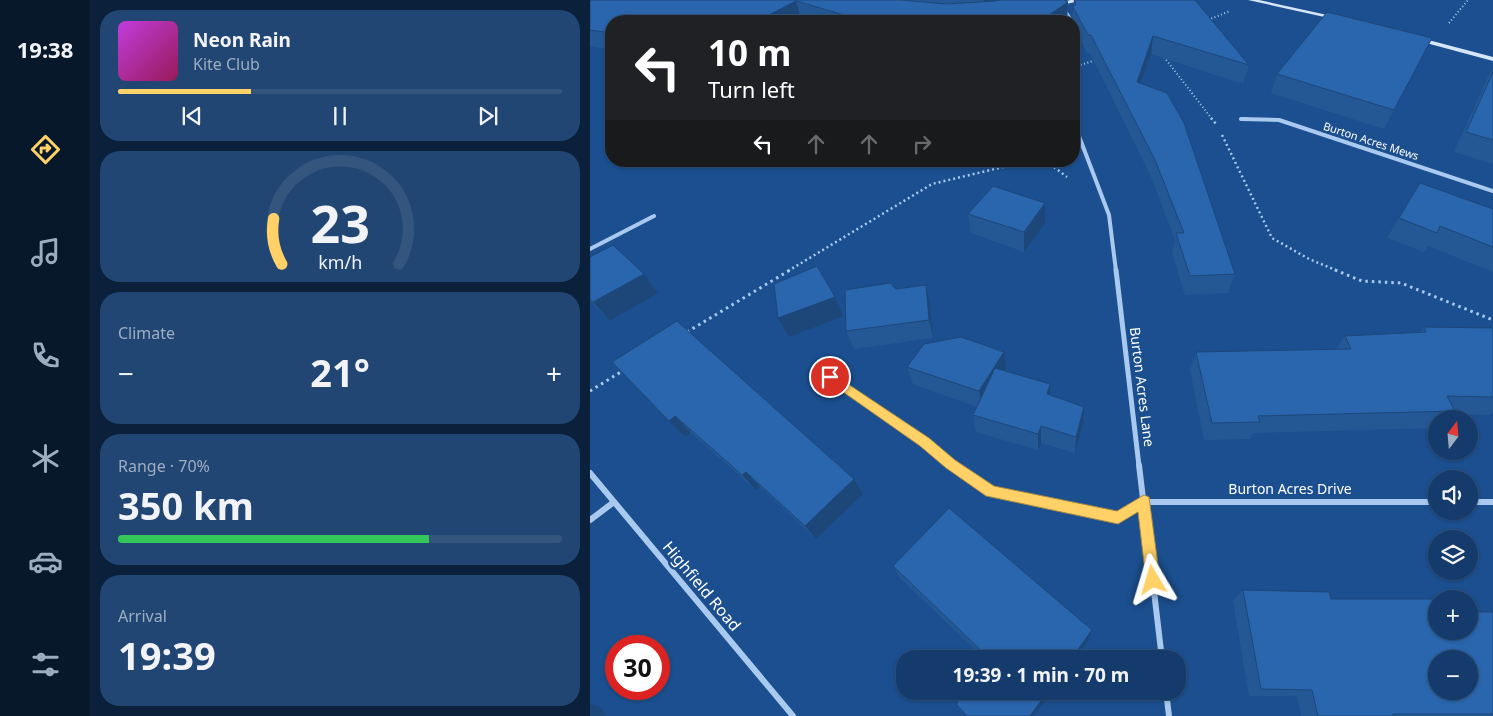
<!DOCTYPE html>
<html lang="en">
<head>
<meta charset="utf-8">
<style>
	:root { --surface:#143b6b; --page:#214673; --text:#f1f3f6; --muted:#9dadc1; --line:#33557e; --accent:#ffd166 }
	body { margin:0; font-family:"Noto Sans",sans-serif; background:var(--page); color:var(--text); height:100vh; display:flex; flex-direction:column; font-size:19px; white-space:nowrap }
	* { box-sizing:border-box; margin:0 }
	p { font-size:16px; color:var(--muted) }
	.icon { flex:none; width:28px; height:28px; fill:none; stroke:currentColor; stroke-width:2; stroke-linecap:round; stroke-linejoin:round }
	.map { position:relative; flex:1; overflow:hidden }
	.sheet { display:flex; flex-direction:column; gap:10px; padding:10px; background:#0b203b; width:500px }
	.sheet>* { flex:none }
	.guide { position:absolute; left:15px; top:15px; width:475px; height:152px; border-radius:20px; box-shadow:0 1px 4px #0004,0 0 0 1px var(--line); background:#202124; color:#fff; overflow:hidden }
	.needle { width:32px; rotate:16deg }
	.buttons { position:absolute; left:838px; top:410px; display:grid; gap:10px }
	.buttons a { display:grid; place-items:center; width:50px; height:50px; border-radius:50%; background:var(--surface); box-shadow:0 1px 4px #0004,0 0 0 1px var(--line); font-size:25px }
	.speed { position:absolute; left:15px; top:635px; display:flex; gap:10px; font-size:25px; font-weight:700; text-align:center }
	.speed>* { display:grid; place-content:center; width:65px; height:65px; border-radius:50%; background:var(--surface); box-shadow:0 1px 4px #0004,0 0 0 1px var(--line); line-height:1 }
	.speed .limit { border:8px solid #d22; background:#fff; color:#111 }
	.pin { position:absolute; display:grid; place-items:center; width:42px; height:42px; color:#fff; margin:-21px; border:2px solid #fff; border-radius:50%; box-shadow:0 1px 5px #0007 }
	.me { position:absolute; width:55px; margin:-28px; rotate:353deg; stroke-linejoin:round; filter:drop-shadow(0 0 4px #0008) }
	.turn { display:flex; align-items:center; gap:18px; height:105px; padding:0 20px; font-size:22px }
	.turn .icon { width:65px; height:65px; stroke-width:2.5 }
	.turn b { display:block; font-size:35px; line-height:42px }
	.lanes { display:flex; align-items:center; height:48px; padding:0 20px; background:#0003; justify-content:center; gap:25px; direction:ltr }
	.lanes .off { opacity:.35 }
	.big { font-size:38px; font-weight:700; line-height:1.1 }
	.sheet .card { flex:1; display:flex; flex-direction:column; justify-content:center; gap:8px; min-width:0; padding:0 18px; border-radius:20px; background:var(--page) }
	.sheet .dial { align-items:center; gap:0 }
	.dial svg { height:130px; overflow:visible; fill:none; stroke:var(--line); stroke-width:7; stroke-linecap:round; text-anchor:middle }
	.dial text { fill:var(--text); stroke:none }
	.song { display:flex; align-items:center; gap:15px }
	.cover { width:60px; height:60px; border-radius:8px; background:linear-gradient(135deg,hsl(290 70% 55%),hsl(330 70% 35%)) }
	.played { height:5px; border-radius:2px; background:linear-gradient(90deg,var(--accent) 30%,var(--line) 30%) }
	.keys { display:flex; justify-content:space-around; direction:ltr }
	.heat { display:flex; justify-content:space-between; align-items:center; font-size:28px; direction:ltr }
	.charge { height:8px; border-radius:4px; background:linear-gradient(90deg,#34c759 70%,var(--line) 0) }
	.trip { position:absolute; left:306px; top:650px; width:290px; height:50px; border-radius:20px; background:var(--surface); box-shadow:0 1px 4px #0004,0 0 0 1px var(--line); font-weight:700; line-height:50px; text-align:center }
	main { display:flex; flex:1; min-height:0 }
	.dock { display:flex; flex-direction:column; width:90px; justify-content:space-around; align-items:center; background:#08182b; color:var(--muted) }
	.dock .icon { width:35px; height:35px }
	.dock .current { color:var(--accent) }
	.dock b { font-size:22px; color:var(--text) }
	.map>svg:first-child { display:block }
	.lines { fill:none; stroke-linecap:round; stroke-linejoin:round }
	.path-far2 { stroke:#a9c9ee; stroke-width:2; stroke-dasharray:1 2.5; stroke-linecap:butt }
	.path-far1 { stroke:#a9c9ee; stroke-width:2.5; stroke-dasharray:2 3; stroke-linecap:butt }
	.path { stroke:#a9c9ee; stroke-width:3; stroke-dasharray:2.5 4; stroke-linecap:butt }
	.lane-far1 { stroke:#a9c9ee; stroke-width:4 }
	.lane { stroke:#a9c9ee; stroke-width:5 }
	.street-far3 { stroke:#a9c9ee; stroke-width:3 }
	.street-far2 { stroke:#a9c9ee; stroke-width:4 }
	.street-far1 { stroke:#a9c9ee; stroke-width:5 }
	.street { stroke:#a9c9ee; stroke-width:6 }
	.secondary { fill:#d6e6fa; fill-rule:evenodd }
	.wall { fill:#245895 }
	.shaded-wall { fill:#1d4779 }
	.building { fill:#2a66ad; stroke:#1d4779; fill-rule:evenodd }
	.route { fill:#ffd166; stroke:#a68842 }
	.labels { text-anchor:middle; stroke-width:5; stroke-linejoin:round; paint-order:stroke }
	.far-street-label { font-size:11px; fill:#fff; stroke:#1b4f8f }
	.street-label { font-size:14px; fill:#fff; stroke:#1b4f8f }
	.near-street-label { font-size:16px; fill:#fff; stroke:#1b4f8f }
</style>
</head>
<body>
<main>
<nav class="dock">
<b>19:38</b>
<svg class="icon current" aria-label="directions" viewBox="0 0 24 24"><path d="M12 3l9 9-9 9-9-9zM9 14v-3h6M13 9l2 2-2 2"/></svg>
<svg class="icon" aria-label="music" viewBox="0 0 24 24"><path d="M9 18V5l10-2v13"/><circle cx="6" cy="18" r="3"/><circle cx="16" cy="16" r="3"/></svg>
<svg class="icon" aria-label="phone" viewBox="0 0 24 24"><path d="M5 4h4l2 5-3 2q2 4 5 5l2-3 5 2v4C11 20 4 13 5 4z"/></svg>
<svg class="icon" aria-label="climate" viewBox="0 0 24 24"><path d="M12 3v18M4 7l16 10M4 17L20 7"/></svg>
<svg class="icon" aria-label="car" viewBox="0 0 24 24"><path d="M5 17H2v-5l4-1 3-4h7l3 4 3 1v5h-3M9 17h6M6 11h13"/><circle cx="7" cy="17" r="2"/><circle cx="17" cy="17" r="2"/></svg>
<svg class="icon" aria-label="filters" viewBox="0 0 24 24"><path d="M4 7h16M4 17h16"/><circle cx="9" cy="7" r="2"/><circle cx="15" cy="17" r="2"/></svg>
</nav>
<section class="sheet">
<div class="card">
<div class="song"><i class="cover"></i><div><b>Neon Rain</b><p>Kite Club</p></div></div>
<div class="played"></div>
<div class="keys"><svg class="icon" aria-label="previous" viewBox="0 0 24 24"><path d="M18 5L8 12l10 7zM5 5v14"/></svg><svg class="icon" aria-label="pause" viewBox="0 0 24 24"><path d="M8 5v14M16 5v14"/></svg><svg class="icon" aria-label="next" viewBox="0 0 24 24"><path d="M6 5l10 7-10 7zM19 5v14"/></svg></div>
</div>
<div class="card dial"><svg viewBox="0 0 100 80">
<path d="M14 69A42 42 0 1 1 86 69"/>
<path d="M14 69A42 42 0 0 1 9 41" stroke="#ffd166"/>
<text x="50" y="56" font-size="32" font-weight="700">23</text>
<text x="50" y="72" font-size="11">km/h</text>
</svg></div>
<div class="card"><p>Climate</p>
<div class="heat"><a>−</a><b class="big">21°</b><a>+</a></div>
</div>
<div class="card"><p>Range · 70%</p><b class="big">350 km</b><div class="charge"></div></div>
<div class="card"><p>Arrival</p><b class="big">19:39</b></div>
</section>
<div class="map">
<svg width="903" height="716" viewBox="0 0 903 716">
	<rect width="100%" height="100%" fill="#1b4f8f"/>
	<g class="lines">
		<!-- path-far2 -->
		<g class="path-far2">
			<polyline points="618,20 640,11"/>
			<polyline points="859,23 878,0"/>
			<polyline points="574,57 622,119"/>
			<polyline points="484,67 506,60"/>
		</g>
		<!-- path-far1 -->
		<g class="path-far1">
			<polyline points="621,118 627,125"/>
			<polyline points="632,135 682,238 719,259 748,271"/>
			<polyline points="456,161 477,177"/>
			<polyline points="198,271 342,184 438,161"/>
		</g>
		<!-- path -->
		<g class="path">
			<polyline points="745,270 772,281 811,283 903,320"/>
			<polyline points="97,332 200,270"/>
			<polyline points="0,391 34,370"/>
		</g>
		<!-- lane-far1 -->
		<polyline class="lane-far1" points="240,377 334,442 363,466"/>
		<!-- lane -->
		<polyline class="lane" points="362,465 401,492 528,517 554,502"/>
		<!-- street-far3 -->
		<g class="street-far3">
			<polyline points="468,0 482,21"/>
			<polyline points="651,119 657,119"/>
		</g>
		<!-- street-far2 -->
		<g class="street-far2">
			<polyline points="651,119 689,120 903,191"/>
			<polyline points="484,123 519,215 526,271"/>
			<polyline points="0,249 64,216"/>
		</g>
		<!-- street-far1 -->
		<polyline class="street-far1" points="526,270 549,466"/>
		<!-- street -->
		<g class="street">
			<polyline points="549,465 572,659"/>
			<polyline points="0,473 203,716"/>
			<polyline points="554,502 846,502"/>
			<polyline points="879,502 903,502"/>
			<polyline points="0,520 24,502"/>
			<polyline points="576,691 579,716"/>
		</g>
		<!-- secondary -->
		<g class="secondary">
			<polygon points="481,0 495,0 466,6 463,4"/>
			<polygon points="658,0 669,0 751,18 748,20"/>
			<polygon points="827,37 903,57 903,61 825,40 824,39"/>
		</g>
	</g>
	<!-- wall -->
	<g class="wall">
		<polygon points="0,0 474,0 478,2 477,20 475,21 219,21 211,19 21,21 21,50 0,46"/>
		<polygon points="484,0 605,0 659,65 653,84 561,54 550,84 645,274 638,293 595,295 582,253 585,240 562,179 500,53 497,53 484,27 484,21 482,21"/>
		<polygon points="842,38 794,129 681,93 687,74"/>
		<polygon points="903,68 903,164 864,152 897,79"/>
		<polygon points="830,183 903,209 903,272 838,246 834,252 797,238"/>
		<polygon points="455,203 455,223 434,252 381,233 378,214"/>
		<polygon points="0,257 54,274 68,293 20,321 0,301"/>
		<polygon points="306,289 340,304 343,338 264,349 256,331"/>
		<polygon points="834,327 903,328 903,412 899,415 862,414 856,419 846,419 846,428 663,433 660,439 614,440 600,370 606,352 746,349 755,336 829,333"/>
		<polygon points="414,352 415,371 460,384 460,395 493,424 485,453 451,443 448,450 386,432 383,415 387,407 323,384 317,367"/>
		<polygon points="22,362 273,494 226,539 170,487 166,490 101,433 95,437"/>
		<polygon points="303,566 499,639 485,659 395,659 310,578"/>
		<polygon points="653,590 741,599 846,631 903,612 903,716 711,716 707,696 659,696 643,601"/>
	</g>
	<!-- shaded-wall -->
	<g class="shaded-wall">
		<polygon points="394,0 447,0 395,12"/>
		<polygon points="206,1 211,19 207,21 167,21"/>
		<polygon points="478,2 477,20 475,21 450,21"/>
		<polygon points="563,36 561,54 544,101 547,82"/>
		<polygon points="455,203 455,223 434,252 434,232"/>
		<polygon points="54,274 68,293 20,321 3,302"/>
		<polygon points="336,285 340,304 343,338 339,320"/>
		<polygon points="245,297 253,316 199,337 188,318"/>
		<polygon points="414,352 416,370 392,409 389,391"/>
		<polygon points="460,384 460,401 457,394"/>
		<polygon points="494,407 493,424 485,453 486,437"/>
		<polygon points="85,416 101,433 95,437 79,421"/>
		<polygon points="451,426 451,443 448,450 448,434"/>
		<polygon points="156,472 170,487 166,490 152,475"/>
		<polygon points="264,479 273,494 226,539 215,526"/>
		<polygon points="502,630 499,639 485,659 481,659"/>
		<polygon points="458,691 462,691 444,716 440,716"/>
		<polygon points="0,704 9,706 16,716 0,716"/>
	</g>
	<!-- building -->
	<g class="building">
		<polygon points="0,0 311,0 356,4 405,1 411,0 474,0 478,2 450,21 275,21 206,1 167,21 21,21 21,33 0,30"/>
		<polygon points="484,0 605,0 659,65 563,36 547,82 577,93 594,123 645,274 600,276 586,233 594,233 565,160 501,35 498,35 483,7 486,4"/>
		<polygon points="737,12 842,38 804,110 687,74"/>
		<polygon points="903,72 903,140 876,132"/>
		<polygon points="830,183 903,209 903,247 850,226 847,233 809,218"/>
		<polygon points="403,186 455,203 434,232 378,214"/>
		<polygon points="23,245 54,274 3,302 0,299 0,257"/>
		<polygon points="227,266 245,297 188,318 184,284"/>
		<polygon points="300,283 306,289 336,285 339,320 256,331 255,290"/>
		<polygon points="87,321 264,479 215,526 156,472 152,475 85,416 79,421 22,362"/>
		<polygon points="834,327 903,328 903,397 857,396 865,411 668,416 670,422 622,423 606,352 761,349 755,336 836,332"/>
		<polygon points="371,337 414,352 389,391 317,367 334,344"/>
		<polygon points="405,368 460,384 457,394 494,407 486,437 451,426 448,434 383,415"/>
		<polygon points="359,508 502,630 481,659 400,659 303,566"/>
		<path d="M653,590l86,2 2,7h105v32h33v-19h24v102h-100v2h-75l-6,-26 -51,-1zM846,659h33v32h-33z"/>
		<polygon points="376,691 458,691 440,716 377,716 366,704"/>
	</g>
	<!-- route -->
	<polygon class="route" points="240,372 339,438 365,460 404,486 527,511 554,495 559,497 570,580 568,585 563,588 558,585 556,580 548,512 528,524 396,496 356,468 330,446 236,380 234,377 236,374"/>
	<g class="labels">
		<!-- far-street labels -->
		<g class="far-street-label">
			<text transform="translate(781 141) rotate(18)" y="4">Burton Acres Mews</text>
		</g>
		<!-- street labels -->
		<g class="street-label">
			<text transform="translate(552 387) rotate(83)" y="5">Burton Acres Lane</text>
			<text x="700" y="494">Burton Acres Drive</text>
		</g>
		<!-- near-street labels -->
		<g class="near-street-label">
			<text transform="translate(112 586) rotate(50)" y="6">Highfield Road</text>
		</g>
	</g>
</svg>
<div class="buttons">
<a><svg class="needle" viewBox="-14 -14 28 28"><path d="M0-13l5 13h-10z" fill="#e53935"/><path d="M0 13l5-13h-10z" fill="#9dadc1"/></svg></a>
<a><svg class="icon" aria-label="sound" viewBox="0 0 24 24"><path d="M4 9h4l5-4v14l-5-4H4zM17 9q2 3 0 6"/></svg></a>
<a><svg class="icon" aria-label="layers" viewBox="0 0 24 24"><path d="M12 4l9 5-9 5-9-5zM3 14l9 5 9-5"/></svg></a>
<a>+</a>
<a>−</a>
</div>
<div class="speed"><div class="limit">30</div></div>
<div class="pin" style="left:240px;top:377px;background:#d93025"><svg class="icon" aria-label="arrive" viewBox="0 0 24 24"><path d="M6 21V4h12l-3 4 3 4H6"/></svg></div>
<svg class="me" style="left:563px;top:580px" viewBox="-20 -20 40 40"><path d="M0-17L14 15 0 8-14 15z" fill="#ffd166" stroke="#fff" stroke-width="4"/></svg>
<div class="trip">19:39 · 1 min · 70 m</div>
<div class="guide">
<div class="turn"><svg class="icon" aria-label="left" viewBox="0 0 24 24"><path d="M17 20v-9H6M10 6l-5 5 5 5"/></svg><div><b>10 m</b>Turn left</div></div>
<div class="lanes"><svg class="icon" aria-label="left" viewBox="0 0 24 24"><path d="M17 20v-9H6M10 6l-5 5 5 5"/></svg><svg class="icon off" aria-label="ahead" viewBox="0 0 24 24"><path d="M12 20V5M6 11l6-6 6 6"/></svg><svg class="icon off" aria-label="ahead" viewBox="0 0 24 24"><path d="M12 20V5M6 11l6-6 6 6"/></svg><svg class="icon off" aria-label="right" viewBox="0 0 24 24"><path d="M7 20v-9h11M14 6l5 5-5 5"/></svg></div>
</div>
</div>
</main>
</body>
</html>
